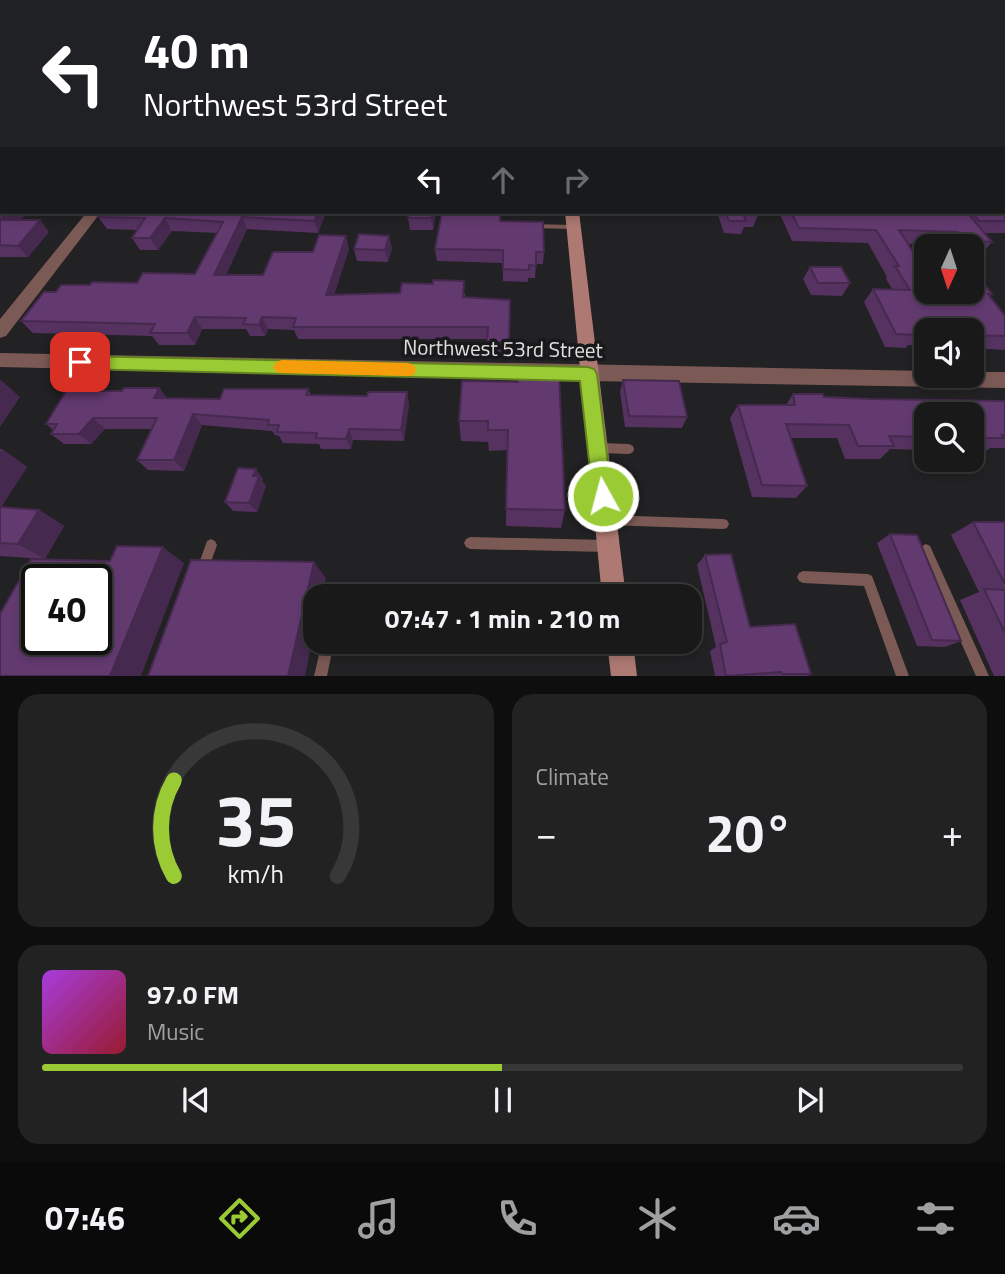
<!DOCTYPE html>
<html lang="en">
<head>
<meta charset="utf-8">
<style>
	:root { --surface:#1a191a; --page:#232223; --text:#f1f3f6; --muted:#9fa0a2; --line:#383839; --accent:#9acb34 }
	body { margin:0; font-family:"Titillium Web",sans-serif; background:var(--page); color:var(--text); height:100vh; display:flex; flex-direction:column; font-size:26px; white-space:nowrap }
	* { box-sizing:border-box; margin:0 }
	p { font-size:23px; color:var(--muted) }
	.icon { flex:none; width:38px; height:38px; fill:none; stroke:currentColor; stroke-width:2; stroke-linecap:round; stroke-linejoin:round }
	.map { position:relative; height:676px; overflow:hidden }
	.details { display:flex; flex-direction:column; gap:18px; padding:18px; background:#0e0e0e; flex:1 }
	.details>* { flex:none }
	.top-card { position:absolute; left:0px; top:0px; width:1006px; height:214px; box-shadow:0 4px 10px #0003,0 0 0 2px var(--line); background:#202124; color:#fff; overflow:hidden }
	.needle { width:46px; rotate:183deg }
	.buttons { position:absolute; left:914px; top:234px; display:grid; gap:14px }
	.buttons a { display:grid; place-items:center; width:70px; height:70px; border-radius:14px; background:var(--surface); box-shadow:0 4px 10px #0003,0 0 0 2px var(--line); font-size:35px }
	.speed { position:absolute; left:21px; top:564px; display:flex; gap:14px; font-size:35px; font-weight:700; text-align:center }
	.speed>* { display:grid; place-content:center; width:91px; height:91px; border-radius:50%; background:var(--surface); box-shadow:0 4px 10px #0003,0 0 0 2px var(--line); line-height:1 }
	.speed .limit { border:4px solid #111; border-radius:10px; background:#fff; color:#111 }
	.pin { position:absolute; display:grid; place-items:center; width:60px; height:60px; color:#fff; margin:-30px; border-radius:14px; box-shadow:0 4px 10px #0006 }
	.me { position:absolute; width:77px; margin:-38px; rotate:353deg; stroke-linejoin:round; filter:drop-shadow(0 0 5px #0008) }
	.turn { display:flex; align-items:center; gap:24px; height:147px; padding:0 28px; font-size:32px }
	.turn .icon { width:91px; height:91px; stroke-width:2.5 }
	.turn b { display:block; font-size:49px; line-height:60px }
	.lanes { display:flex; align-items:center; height:66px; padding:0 28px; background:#0003; justify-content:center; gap:35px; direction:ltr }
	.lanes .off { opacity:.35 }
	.big { font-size:52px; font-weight:700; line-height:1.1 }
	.details .tile { flex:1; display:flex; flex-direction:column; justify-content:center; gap:10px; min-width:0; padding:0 24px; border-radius:21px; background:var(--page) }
	.details .dial { align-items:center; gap:0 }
	.dial svg { height:182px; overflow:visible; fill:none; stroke:var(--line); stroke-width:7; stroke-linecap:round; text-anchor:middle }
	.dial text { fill:var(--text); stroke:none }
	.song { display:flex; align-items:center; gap:21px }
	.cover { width:84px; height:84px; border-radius:10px; background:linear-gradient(135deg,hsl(280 70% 55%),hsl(350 70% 35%)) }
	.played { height:7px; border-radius:4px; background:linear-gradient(90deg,var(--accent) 50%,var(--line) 50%) }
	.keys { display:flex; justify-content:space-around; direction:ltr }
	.heat { display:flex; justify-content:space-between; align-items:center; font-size:38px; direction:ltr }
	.details .tiles { flex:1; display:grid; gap:18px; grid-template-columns:1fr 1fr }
	.tile:last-child { grid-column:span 2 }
	.trip { position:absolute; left:303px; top:584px; width:399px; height:70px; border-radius:21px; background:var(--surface); box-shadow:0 4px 10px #0003,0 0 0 2px var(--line); font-weight:700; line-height:70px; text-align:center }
	.dock { display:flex; height:112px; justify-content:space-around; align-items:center; background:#0a0a0a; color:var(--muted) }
	.dock .icon { width:49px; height:49px }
	.dock .active { color:var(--accent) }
	.dock b { font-size:32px; color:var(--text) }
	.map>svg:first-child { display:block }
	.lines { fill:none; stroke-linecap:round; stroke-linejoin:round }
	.lane { fill:#7b5a55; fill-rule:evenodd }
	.street { fill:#7b5a55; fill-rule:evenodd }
	.secondary { fill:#ad7972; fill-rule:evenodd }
	.wall { fill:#553260 }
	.shaded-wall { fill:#45294e }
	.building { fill:#633a70; stroke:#45294e; stroke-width:2; fill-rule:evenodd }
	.route { fill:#9acb34; stroke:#648422; stroke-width:2 }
	.slow { fill:#f59e0b }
	.labels { text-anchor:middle; stroke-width:7; stroke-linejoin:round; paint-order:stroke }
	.street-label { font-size:21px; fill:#e1e0e1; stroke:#19181a }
</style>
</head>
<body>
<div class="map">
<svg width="1005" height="676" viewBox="0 0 1005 676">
	<rect width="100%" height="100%" fill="#222123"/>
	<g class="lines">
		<!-- lane -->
		<g class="lane">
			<polygon points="530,224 573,225 577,227 573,229 533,228 529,226"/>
			<polygon points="599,443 629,444 633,446 634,449 633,452 629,454 599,453 595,451 594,448 595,445"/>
			<polygon points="606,515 723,519 727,520 729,524 727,528 723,529 606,525 602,524 600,520 602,516"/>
			<polygon points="470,537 607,540 611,542 613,546 611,550 607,552 470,549 466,547 464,543 466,539"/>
			<polygon points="211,539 215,541 217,545 206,576 202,578 198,576 196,572 207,541"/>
			<polygon points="926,544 930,546 989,676 976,676 920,550 922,546"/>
			<polygon points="803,571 868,574 872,576 909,676 896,676 864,586 803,583 799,581 797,577 799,573"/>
			<polygon points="322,642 334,642 327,676 314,676"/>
		</g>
		<!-- street -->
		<g class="street">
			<polygon points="252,0 261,0 251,2"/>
			<rect x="0" y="177" width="2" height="8"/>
			<rect x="1004" y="191" width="1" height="8"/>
			<polygon points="87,212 101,212 6,336 0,338 0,319"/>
			<polygon points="0,353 926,371 926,376 971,376 971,372 1005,372 1005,388 588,381 0,367"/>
		</g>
		<!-- secondary -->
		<g class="secondary">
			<rect x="546" y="0" width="8" height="2"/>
			<rect x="1004" y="161" width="1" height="8"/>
			<polygon points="565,212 579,212 626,597 602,597"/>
			<polygon points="607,642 633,642 637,676 611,676"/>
		</g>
	</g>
	<!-- wall -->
	<g class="wall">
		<polygon points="0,0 2,2 2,101 0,101"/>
		<polygon points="862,0 1005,0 1005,131 1004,2 864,2"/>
		<polygon points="2,129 2,165 0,165 0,131"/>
		<polygon points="0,188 21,220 49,232 28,257 0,257"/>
		<polygon points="1005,202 1005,233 985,233 992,242 980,255 971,255 971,247 948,247 947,245 908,244 926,292 992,294 990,296 1005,316 1005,350 971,348 971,331 926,331 926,346 908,345 906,348 885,347 864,302 873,289 892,289 886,279 887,277 868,243 792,241 779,212 1004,212"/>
		<polygon points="326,212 318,233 247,229 226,275 263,275 313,252 349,249 334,295 465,293 465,297 510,300 509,354 488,353 487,339 298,339 294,330 268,329 265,336 250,336 246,329 202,329 195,345 159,345 152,336 33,333 21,321 56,292 90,285 137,283 195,274 217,233 172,231 158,250 140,250 132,238 138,230 107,229 98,217"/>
		<polygon points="436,212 433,230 410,230 408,218"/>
		<polygon points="717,212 757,212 758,215 753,227 744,227 741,234 724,233"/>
		<polygon points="500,221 544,252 543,264 536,264 535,278 528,278 528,282 503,281 503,263 437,261 435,249"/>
		<polygon points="392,248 388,262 357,261 354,249"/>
		<polygon points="810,267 850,283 842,296 811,295 803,279"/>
		<polygon points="623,380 687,417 682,428 625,427 620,392"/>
		<polygon points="518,382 565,510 561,528 506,526 507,450 489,451 488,442 461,441 459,421"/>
		<polygon points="159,388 167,398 220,399 308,389 311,395 409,404 404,441 353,440 351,449 321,449 319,444 283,443 279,436 275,435 272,431 202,425 184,471 148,470 137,460 152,429 105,429 91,444 64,444 51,434 53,430 46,424 122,391"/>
		<polygon points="793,394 871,399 1005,401 1005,448 990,448 986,451 971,451 971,415 926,415 926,450 890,449 880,459 845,459 837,438 790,438 807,486 796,498 752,497 730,418 738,405 786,405"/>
		<polygon points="0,449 2,449 27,467 1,507 39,510 64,526 45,559 0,556"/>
		<polygon points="256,469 263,479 262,481 266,486 257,512 233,511 225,502"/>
		<polygon points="973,522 1005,522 1005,676 994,676 960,600 979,592 951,535"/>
		<polygon points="890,534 961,641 945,647 917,646 877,543"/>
		<polygon points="705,555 750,627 811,674 808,676 715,676 710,651 716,647 697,565"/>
	</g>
	<!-- shaded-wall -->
	<g class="shaded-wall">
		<polygon points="229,0 240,0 239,2 228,2"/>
		<polygon points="8,212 28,212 10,232 0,220"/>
		<polygon points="318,212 326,212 318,233 314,221"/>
		<polygon points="433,212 436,212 433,230 431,218"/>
		<polygon points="242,217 247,229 220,287 214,275"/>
		<polygon points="165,218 172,231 158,250 150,238"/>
		<polygon points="40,220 49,232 28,257 18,246"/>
		<polygon points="346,236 349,249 330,307 326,295"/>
		<polygon points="389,236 392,248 388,262 385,250"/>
		<polygon points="195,317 202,329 195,345 187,333"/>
		<polygon points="262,317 268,329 265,336 259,325"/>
		<polygon points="1,380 20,397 0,427 0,381"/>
		<polygon points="159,388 168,399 154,398"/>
		<polygon points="407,392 409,404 404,441 401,430"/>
		<polygon points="193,414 202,425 184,471 174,460"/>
		<polygon points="93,418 105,429 91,444 79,434"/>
		<polygon points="349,429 353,440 351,449 346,439"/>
		<polygon points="2,449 27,467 0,509 0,452"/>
		<polygon points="256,469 263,479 262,481 266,486 257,512 249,503 253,476"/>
		<polygon points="39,510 64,526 45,559 18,544"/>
		<polygon points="163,547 184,563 141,676 110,676"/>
		<polygon points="314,562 326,578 321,597 315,597 315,627 305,676 288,676"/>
	</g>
	<!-- building -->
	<g class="building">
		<polygon points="0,0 229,0 228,2 2,2 2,12 0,12"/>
		<polygon points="262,0 326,0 325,2 261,2"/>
		<rect x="500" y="0" width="26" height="2"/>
		<polygon points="577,0 842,0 843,2 577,2"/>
		<polygon points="876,0 1005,0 1005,120 1004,2 878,2"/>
		<polygon points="2,21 2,90 0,90 0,22"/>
		<polygon points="2,129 2,154 0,154 0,131"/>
		<polygon points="0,188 2,188 2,212 8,212 0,220"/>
		<polygon points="1004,202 1005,221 979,221 972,212 1004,212"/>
		<polygon points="102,212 318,212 314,221 242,217 214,275 263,275 273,252 313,252 319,235 346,236 326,295 400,293 402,283 433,284 433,280 464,281 463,297 510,300 509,342 487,342 488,327 293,327 296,318 262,317 259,325 243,324 246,318 195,317 187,333 150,333 155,324 21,321 44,292 56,292 61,285 90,285 92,282 137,283 143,273 195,274 223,222 165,218 150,238 132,238 145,218 98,217"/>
		<polygon points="410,212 433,212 431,218 408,218"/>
		<polygon points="442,212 500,212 500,221 543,222 544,252 536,252 536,266 529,265 529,270 503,269 503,250 435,249"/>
		<polygon points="725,212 757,212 758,215 743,214 746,221 729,221"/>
		<polygon points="791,212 967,212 992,242 965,241 958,232 899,230 919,261 926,261 926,292 971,292 971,277 979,277 992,294 988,294 1005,316 1005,336 971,335 971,331 926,331 926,332 915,331 917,335 896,334 873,289 910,290 895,266 899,266 876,230 799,228"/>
		<polygon points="0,220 40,220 18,246 0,245"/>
		<polygon points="359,234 389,236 385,250 354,249"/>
		<polygon points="810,267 841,267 850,283 818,283"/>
		<polygon points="518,373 559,374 565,510 506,509 508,430 488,430 488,421 459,421 462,381 518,382"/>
		<polygon points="623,380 679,381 687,417 629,416"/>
		<polygon points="124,388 159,388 154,398 220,399 224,389 308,389 306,395 367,396 368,392 407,392 401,430 349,429 346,439 316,438 317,433 277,432 279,425 268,425 269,420 193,414 174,460 137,460 157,418 93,418 79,434 51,434 57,424 46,424 66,391 122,391"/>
		<polygon points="793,394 823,394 824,397 871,399 1005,401 1005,435 1002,435 1004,438 971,438 971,415 926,415 926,437 889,436 894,446 858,446 849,425 786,424 807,486 762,485 738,405 795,405"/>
		<polygon points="238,468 256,469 253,476 259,476 249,503 225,502"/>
		<polygon points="0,507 39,510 18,544 0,543"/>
		<polygon points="973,522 1005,522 1005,584"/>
		<polygon points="890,534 917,535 961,641 932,640"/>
		<path d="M117,546l46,1 -53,129h-110v-62l31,-55 79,2zM37,579h59v60h-59z"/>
		<polygon points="731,554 750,627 795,624 811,674 782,674 781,672 726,676 720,644 727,642 705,555"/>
		<polygon points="191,560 314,562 288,676 148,676"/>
		<polygon points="984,589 1005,590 1005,633"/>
	</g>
	<!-- route -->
	<polygon class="route" points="80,356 588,367 594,369 597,374 612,496 609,503 603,505 596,503 593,496 580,381 80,369 74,367 72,362 74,358"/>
	<!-- slow -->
	<polygon class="slow" points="282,360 408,363 414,365 416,370 414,375 408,376 282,373 276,372 273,367 276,362"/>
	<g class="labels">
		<!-- street labels -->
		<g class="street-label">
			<text transform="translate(503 349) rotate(1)" y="7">Northwest 53rd Street</text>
		</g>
	</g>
</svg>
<div class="buttons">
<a><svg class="needle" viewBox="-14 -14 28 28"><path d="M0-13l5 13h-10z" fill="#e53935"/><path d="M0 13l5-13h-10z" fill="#9fa0a2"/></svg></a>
<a><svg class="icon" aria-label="sound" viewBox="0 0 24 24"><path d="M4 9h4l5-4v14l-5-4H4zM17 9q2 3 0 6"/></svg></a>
<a><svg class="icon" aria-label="search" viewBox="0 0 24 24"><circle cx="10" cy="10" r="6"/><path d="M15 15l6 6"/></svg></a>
</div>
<div class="speed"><div class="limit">40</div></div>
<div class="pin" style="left:80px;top:362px;background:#d93025"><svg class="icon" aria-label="arrive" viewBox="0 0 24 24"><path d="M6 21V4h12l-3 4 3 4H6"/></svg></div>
<svg class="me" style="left:603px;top:496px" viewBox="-20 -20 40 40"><circle r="17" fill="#9acb34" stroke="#fff" stroke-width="3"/><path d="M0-11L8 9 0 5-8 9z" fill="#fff"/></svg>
<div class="trip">07:47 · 1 min · 210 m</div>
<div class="top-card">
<div class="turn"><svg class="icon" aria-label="left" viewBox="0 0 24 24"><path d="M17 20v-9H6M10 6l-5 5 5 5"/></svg><div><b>40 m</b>Northwest 53rd Street</div></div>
<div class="lanes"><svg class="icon" aria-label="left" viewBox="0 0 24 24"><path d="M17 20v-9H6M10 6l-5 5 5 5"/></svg><svg class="icon off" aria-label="ahead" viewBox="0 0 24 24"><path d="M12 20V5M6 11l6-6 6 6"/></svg><svg class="icon off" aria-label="right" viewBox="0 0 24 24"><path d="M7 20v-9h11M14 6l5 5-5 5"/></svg></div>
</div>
</div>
<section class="details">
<div class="tiles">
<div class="tile dial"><svg viewBox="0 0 100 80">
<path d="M14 69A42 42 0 1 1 86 69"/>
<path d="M14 69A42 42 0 0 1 14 27" stroke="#9acb34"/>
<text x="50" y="56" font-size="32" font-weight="700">35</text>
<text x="50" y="72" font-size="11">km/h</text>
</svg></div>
<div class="tile"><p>Climate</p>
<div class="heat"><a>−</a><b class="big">20°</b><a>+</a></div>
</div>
<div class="tile">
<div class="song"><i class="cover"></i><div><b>97.0 FM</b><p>Music</p></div></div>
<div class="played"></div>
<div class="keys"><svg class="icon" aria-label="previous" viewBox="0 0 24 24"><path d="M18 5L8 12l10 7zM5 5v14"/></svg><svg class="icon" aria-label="pause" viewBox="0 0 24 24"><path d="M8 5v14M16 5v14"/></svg><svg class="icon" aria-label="next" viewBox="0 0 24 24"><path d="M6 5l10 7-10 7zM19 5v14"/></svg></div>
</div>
</div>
</section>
<nav class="dock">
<b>07:46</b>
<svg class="icon active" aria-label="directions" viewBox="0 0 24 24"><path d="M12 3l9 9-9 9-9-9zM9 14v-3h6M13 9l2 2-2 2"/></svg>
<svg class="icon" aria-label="music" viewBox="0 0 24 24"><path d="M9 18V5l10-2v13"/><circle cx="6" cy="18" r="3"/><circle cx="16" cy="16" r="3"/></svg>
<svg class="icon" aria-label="phone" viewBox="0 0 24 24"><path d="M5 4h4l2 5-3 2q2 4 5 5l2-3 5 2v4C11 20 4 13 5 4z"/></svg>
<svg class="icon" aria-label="climate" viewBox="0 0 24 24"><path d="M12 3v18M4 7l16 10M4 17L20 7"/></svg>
<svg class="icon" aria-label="car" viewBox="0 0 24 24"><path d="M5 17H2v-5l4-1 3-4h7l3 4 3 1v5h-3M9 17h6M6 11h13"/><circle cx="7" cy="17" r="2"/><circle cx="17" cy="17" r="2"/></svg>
<svg class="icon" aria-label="filters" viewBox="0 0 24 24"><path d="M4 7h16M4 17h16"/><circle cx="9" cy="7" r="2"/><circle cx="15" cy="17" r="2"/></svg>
</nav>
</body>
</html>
